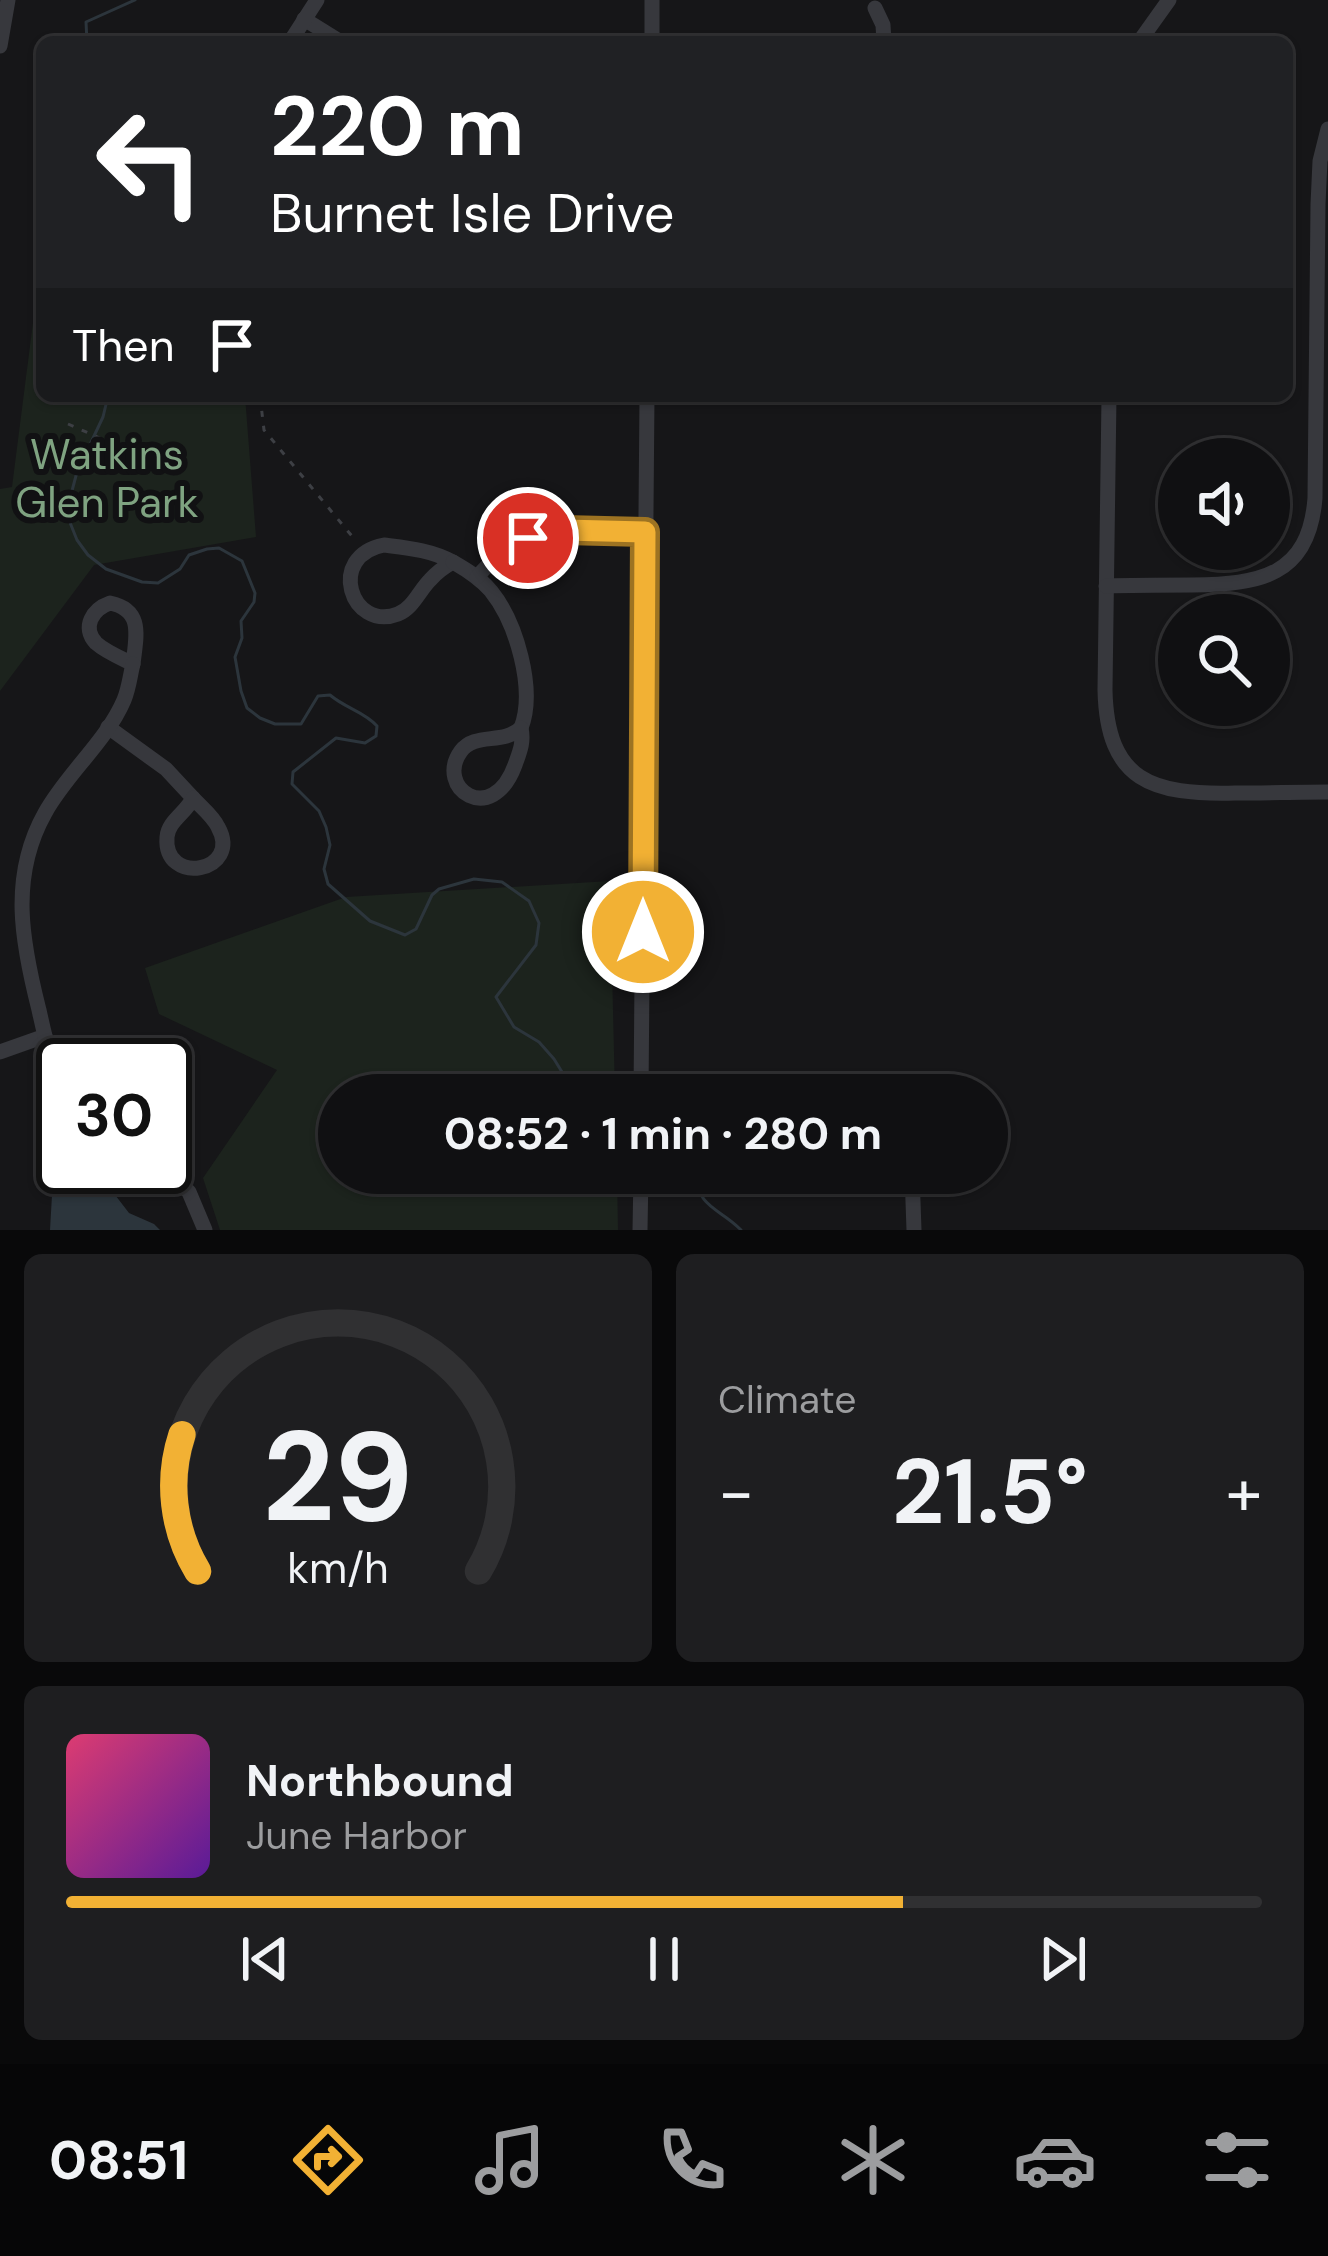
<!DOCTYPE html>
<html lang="en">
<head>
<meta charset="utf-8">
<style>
	:root { --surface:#101012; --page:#1e1e20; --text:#f1f3f6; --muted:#9c9d9f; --line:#303032; --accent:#f2b134 }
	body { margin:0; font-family:"DM Sans",sans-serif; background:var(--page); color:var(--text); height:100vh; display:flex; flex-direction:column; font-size:45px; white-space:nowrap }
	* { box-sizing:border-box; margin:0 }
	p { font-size:39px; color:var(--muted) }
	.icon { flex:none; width:66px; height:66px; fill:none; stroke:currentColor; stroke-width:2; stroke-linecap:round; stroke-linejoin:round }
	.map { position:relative; height:1230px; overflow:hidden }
	.sheet { display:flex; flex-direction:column; gap:24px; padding:24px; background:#09090a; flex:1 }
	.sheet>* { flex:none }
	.banner { position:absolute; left:36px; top:36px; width:1257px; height:366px; border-radius:18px; box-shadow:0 3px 9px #0004,0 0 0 3px var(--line); background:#202124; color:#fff; overflow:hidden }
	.controls { position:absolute; left:1158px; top:438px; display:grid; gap:24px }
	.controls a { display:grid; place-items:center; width:132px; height:132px; border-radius:50%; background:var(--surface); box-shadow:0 3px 9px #0004,0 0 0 3px var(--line); font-size:60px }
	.speed { position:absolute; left:36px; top:1038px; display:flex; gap:24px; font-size:60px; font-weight:700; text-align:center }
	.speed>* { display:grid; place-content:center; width:156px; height:156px; border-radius:50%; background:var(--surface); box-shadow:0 3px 9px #0004,0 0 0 3px var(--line); line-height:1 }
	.speed .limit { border:6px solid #111; border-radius:18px; background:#fff; color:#111 }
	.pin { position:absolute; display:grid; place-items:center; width:102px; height:102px; color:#fff; margin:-51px; border:6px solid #fff; border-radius:50%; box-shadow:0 3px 12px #0007 }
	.me { position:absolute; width:132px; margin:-66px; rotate:0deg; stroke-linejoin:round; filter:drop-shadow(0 0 9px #0008) }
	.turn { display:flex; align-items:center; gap:42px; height:252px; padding:0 36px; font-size:54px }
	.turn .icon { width:156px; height:156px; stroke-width:2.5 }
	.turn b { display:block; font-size:84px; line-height:102px }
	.then { display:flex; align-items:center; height:114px; padding:0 36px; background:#0003; gap:24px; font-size:45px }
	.big { font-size:90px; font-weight:700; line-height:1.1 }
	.sheet .tile { flex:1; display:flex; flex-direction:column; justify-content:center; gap:18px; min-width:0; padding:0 42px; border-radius:18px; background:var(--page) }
	.sheet .dial { align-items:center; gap:0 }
	.dial svg { height:312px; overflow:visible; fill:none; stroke:var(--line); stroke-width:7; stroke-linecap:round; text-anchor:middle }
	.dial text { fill:var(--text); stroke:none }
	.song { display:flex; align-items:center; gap:36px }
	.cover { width:144px; height:144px; border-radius:18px; background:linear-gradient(135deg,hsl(340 70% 55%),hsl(270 70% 35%)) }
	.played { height:12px; border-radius:6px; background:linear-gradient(90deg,var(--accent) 70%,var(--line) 70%) }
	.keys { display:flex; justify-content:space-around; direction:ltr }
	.heat { display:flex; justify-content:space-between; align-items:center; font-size:66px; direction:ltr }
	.sheet .tiles { flex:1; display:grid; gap:24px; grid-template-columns:1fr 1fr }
	.tile:last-child { grid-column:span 2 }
	.trip { position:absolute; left:318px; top:1074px; width:690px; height:120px; border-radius:60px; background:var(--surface); box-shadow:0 3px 9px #0004,0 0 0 3px var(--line); font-weight:700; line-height:120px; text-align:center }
	.tab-bar { display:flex; height:192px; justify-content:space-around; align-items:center; background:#060607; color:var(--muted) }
	.tab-bar .icon { width:84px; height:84px }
	.tab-bar .selected { color:var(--accent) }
	.tab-bar b { font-size:54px; color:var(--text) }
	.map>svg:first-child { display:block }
	.green { fill:#1c231d }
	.water { fill:#2c353c }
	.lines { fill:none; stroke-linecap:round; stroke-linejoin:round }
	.stream { stroke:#2c353c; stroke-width:3 }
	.path { stroke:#3d3f44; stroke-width:3; stroke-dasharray:6 9; stroke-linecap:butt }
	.minor { stroke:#37383d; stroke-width:15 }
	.route-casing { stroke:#9d7322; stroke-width:30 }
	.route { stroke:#f2b134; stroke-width:21 }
	.labels { text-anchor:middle; stroke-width:12; stroke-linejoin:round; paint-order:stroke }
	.park-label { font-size:42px; fill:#7fa381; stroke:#111113 }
</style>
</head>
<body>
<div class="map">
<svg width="1328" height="1230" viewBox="0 0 1328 1230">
	<rect width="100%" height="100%" fill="#161618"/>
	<!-- green -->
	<g class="green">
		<polygon points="42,252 42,396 245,396 256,537 94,565 0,691 0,489 12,487"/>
		<polygon points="610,881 615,1095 339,1095 339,1173 617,1173 618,1230 220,1230 203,1178 277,1070 159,1014 145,968 346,897"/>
	</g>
	<!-- water -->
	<polygon class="water" points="57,1178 88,1178 109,1187 129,1213 154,1224 160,1230 50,1230 52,1195"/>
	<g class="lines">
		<!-- stream -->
		<g class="stream">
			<polyline points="87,42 86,22 135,0"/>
			<path d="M108,396l-5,21 -26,55 -8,30v18l8,20 11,15 18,14 36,13 16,1 22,-14 9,-14 18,-6 12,-1 23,13 13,32 -1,9 -13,19 1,17 -7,19 6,34 6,17 13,10 15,6h26l17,-28 12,-1c15,13 35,17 47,31l-1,10 -11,7 -29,-5 -43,34 -1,12 27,27 7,16 4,18 -6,24 4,15 42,37 35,14 11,-6 16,-34 7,-6 35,-10 28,3 27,19 10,22 -3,22 -40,52 18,30 25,15 15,17 16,26 15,10"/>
			<path d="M695,1173c3,36 25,35 46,57"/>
		</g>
		<!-- path -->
		<g class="path">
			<polyline points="260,396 264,430 356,541"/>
			<polyline points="68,424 111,443"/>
		</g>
		<!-- minor -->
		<g class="minor">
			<polyline points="875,8 883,25 884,42"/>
			<polyline points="304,19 341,42"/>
			<polyline points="290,42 317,0"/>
			<polyline points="652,42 652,0"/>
			<polyline points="1139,42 1169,0"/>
			<polyline points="0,46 8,0"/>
			<path d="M1109,396l-4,294c2,92 48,105 130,103 31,0 62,-1 93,-1"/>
			<path d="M384,545c24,3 47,5 69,17 -9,5 -16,10 -23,18 -11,11 -17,28 -32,34 -47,18 -72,-58 -14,-69z"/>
			<path d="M453,562c14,8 27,16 38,29 25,31 45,98 30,137"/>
			<path d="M477,577c48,-56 102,-46 168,-45"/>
			<path d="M1106,586c29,-1 58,-1 86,-1 67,-1 117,-8 123,-87l3,-294 2,-43 8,-32"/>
			<path d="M110,603c34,7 26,34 23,61 -12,-6 -27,-12 -37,-21 -15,-16 -3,-34 14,-40z"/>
			<polyline points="108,727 166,769 193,798"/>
			<path d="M521,728c3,14 -1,23 -6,37 -23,63 -81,23 -54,-14 14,-19 42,-6 60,-23z"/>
			<path d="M193,798c8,9 20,18 25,29 25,45 -55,60 -51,10 1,-16 19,-24 26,-39z"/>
			<polyline points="0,1052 45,1036"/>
			<path d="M63,1090c-12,-25 -18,-53 -24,-80 -17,-67 -30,-133 6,-197 22,-40 61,-71 79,-113 5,-12 6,-24 9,-36"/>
			<polyline points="641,1095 647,396"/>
			<polyline points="920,1095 972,1092"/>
			<polyline points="163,1167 189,1192 205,1230"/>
			<polyline points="912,1173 914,1230"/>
			<polyline points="640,1230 641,1173"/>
		</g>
	</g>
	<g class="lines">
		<defs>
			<polyline id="route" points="528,538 564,530 645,532 643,932"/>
		</defs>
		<!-- route casing -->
		<use href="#route" class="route-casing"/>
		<!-- route -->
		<use href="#route" class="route"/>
	</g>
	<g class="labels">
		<!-- park labels -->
		<g class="park-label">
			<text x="107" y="469">Watkins<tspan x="107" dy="48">Glen Park</tspan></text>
		</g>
	</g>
</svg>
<div class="controls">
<a><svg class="icon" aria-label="sound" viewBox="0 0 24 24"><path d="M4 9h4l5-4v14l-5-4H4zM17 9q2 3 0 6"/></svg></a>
<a><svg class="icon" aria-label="search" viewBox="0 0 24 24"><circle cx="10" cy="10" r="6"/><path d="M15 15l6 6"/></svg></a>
</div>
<div class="speed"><div class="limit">30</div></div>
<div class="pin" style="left:528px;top:538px;background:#d93025"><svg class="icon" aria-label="arrive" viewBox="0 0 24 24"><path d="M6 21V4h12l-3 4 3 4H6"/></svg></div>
<svg class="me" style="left:643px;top:932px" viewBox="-20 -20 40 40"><circle r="17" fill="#f2b134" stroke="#fff" stroke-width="3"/><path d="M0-11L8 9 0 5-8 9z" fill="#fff"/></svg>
<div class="trip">08:52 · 1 min · 280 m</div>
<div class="banner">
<div class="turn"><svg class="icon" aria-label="left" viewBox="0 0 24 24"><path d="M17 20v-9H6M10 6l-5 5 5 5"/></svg><div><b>220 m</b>Burnet Isle Drive</div></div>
<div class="then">Then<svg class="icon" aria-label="arrive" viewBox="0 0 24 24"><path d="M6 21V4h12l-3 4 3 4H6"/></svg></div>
</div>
</div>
<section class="sheet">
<div class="tiles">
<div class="tile dial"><svg viewBox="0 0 100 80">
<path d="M14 69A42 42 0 1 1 86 69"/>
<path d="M14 69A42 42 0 0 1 10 34" stroke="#f2b134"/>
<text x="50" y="56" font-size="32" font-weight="700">29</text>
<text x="50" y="72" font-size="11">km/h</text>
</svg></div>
<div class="tile"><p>Climate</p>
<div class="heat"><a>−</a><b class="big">21.5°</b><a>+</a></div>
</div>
<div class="tile">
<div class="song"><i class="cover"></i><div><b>Northbound</b><p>June Harbor</p></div></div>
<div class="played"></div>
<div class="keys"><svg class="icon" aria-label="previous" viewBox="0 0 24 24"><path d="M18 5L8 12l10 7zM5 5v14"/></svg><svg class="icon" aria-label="pause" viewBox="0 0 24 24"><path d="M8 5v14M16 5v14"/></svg><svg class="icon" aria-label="next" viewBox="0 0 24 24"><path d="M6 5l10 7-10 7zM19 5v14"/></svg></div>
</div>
</div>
</section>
<nav class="tab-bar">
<b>08:51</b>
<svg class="icon selected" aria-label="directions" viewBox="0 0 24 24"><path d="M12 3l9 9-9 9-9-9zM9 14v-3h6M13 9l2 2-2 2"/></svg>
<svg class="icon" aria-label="music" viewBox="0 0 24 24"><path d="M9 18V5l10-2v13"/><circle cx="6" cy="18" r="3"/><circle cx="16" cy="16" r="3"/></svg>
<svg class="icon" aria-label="phone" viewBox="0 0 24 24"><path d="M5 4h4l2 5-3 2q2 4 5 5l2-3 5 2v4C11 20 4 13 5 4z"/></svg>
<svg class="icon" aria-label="climate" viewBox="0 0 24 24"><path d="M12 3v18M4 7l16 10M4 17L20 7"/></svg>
<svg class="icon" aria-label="car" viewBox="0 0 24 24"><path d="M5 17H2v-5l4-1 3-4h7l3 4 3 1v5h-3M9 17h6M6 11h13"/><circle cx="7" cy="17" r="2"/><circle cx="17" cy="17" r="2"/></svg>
<svg class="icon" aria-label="filters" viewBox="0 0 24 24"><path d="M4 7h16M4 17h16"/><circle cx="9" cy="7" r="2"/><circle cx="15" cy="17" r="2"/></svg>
</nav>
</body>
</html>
